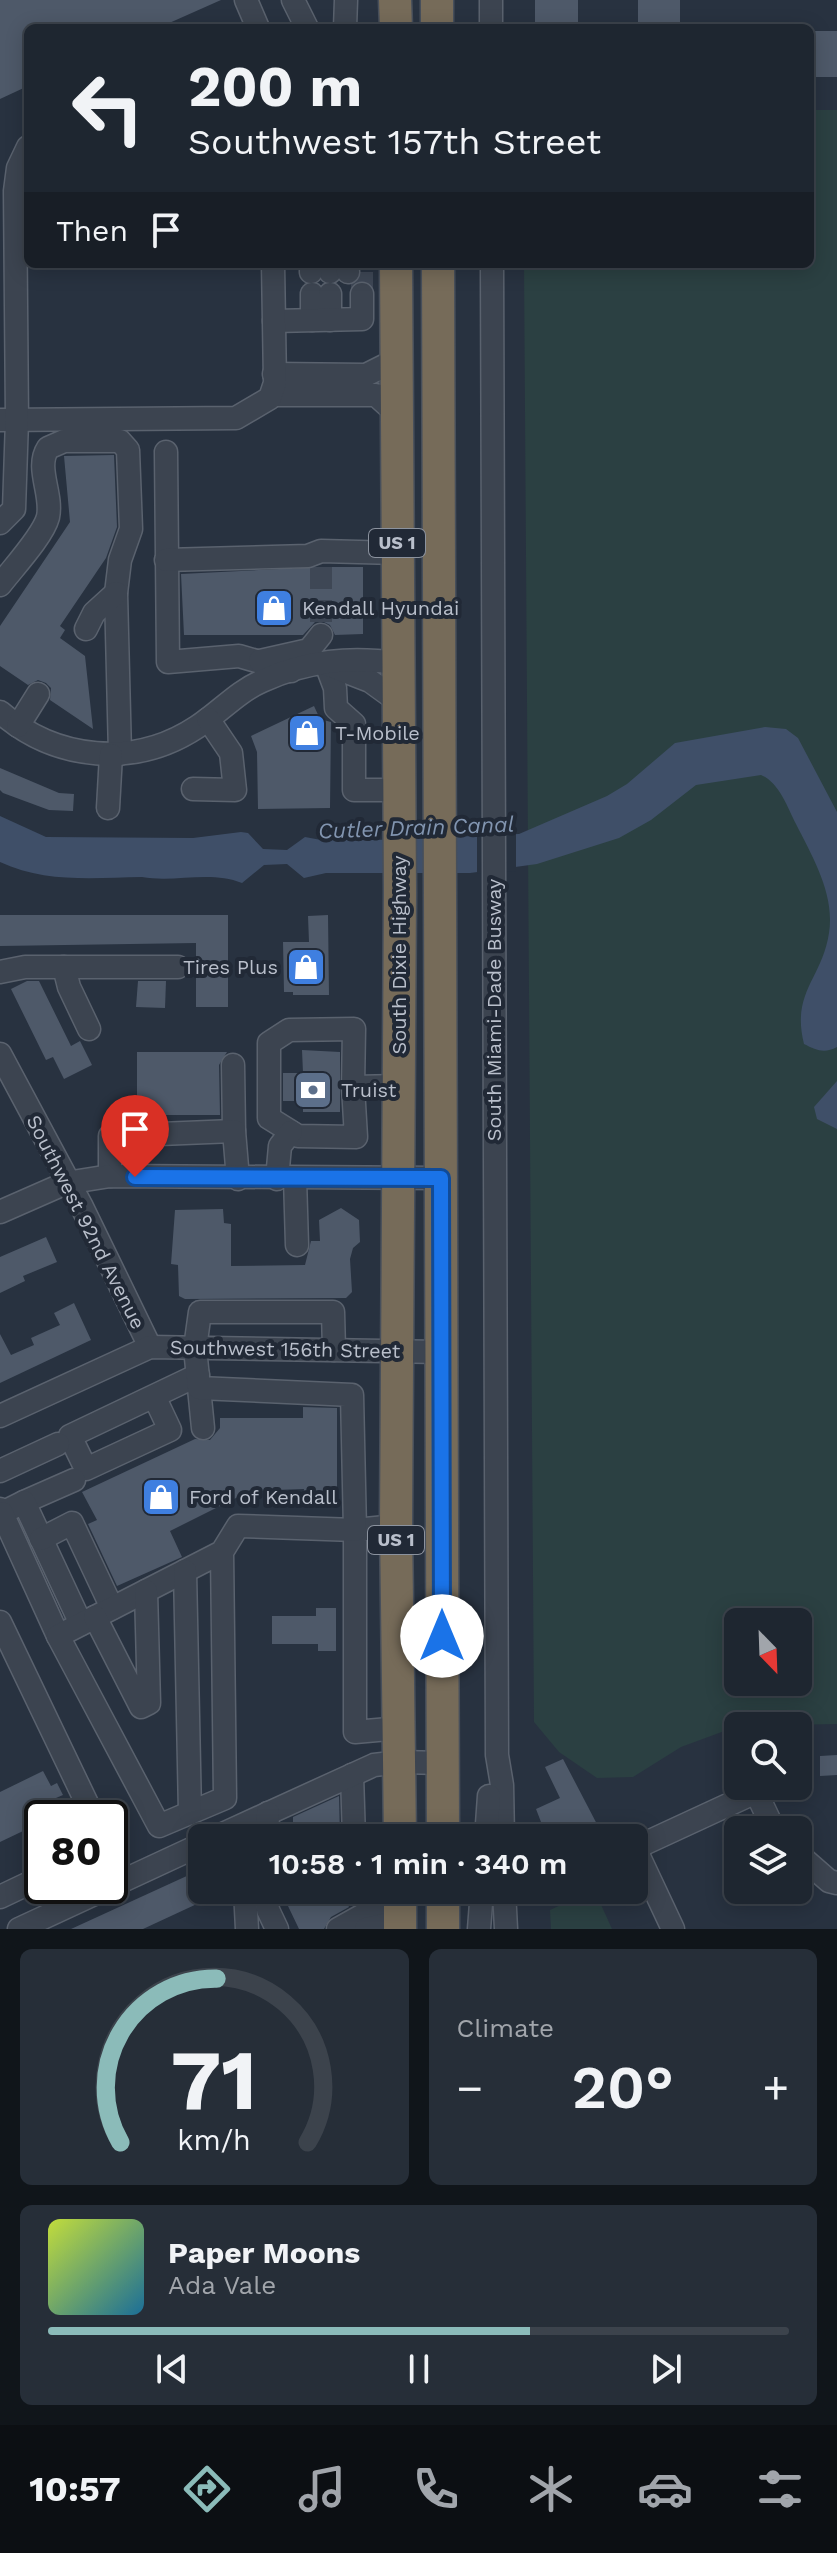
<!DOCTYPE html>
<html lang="en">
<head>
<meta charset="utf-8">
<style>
	:root { --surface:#1e2630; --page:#262e38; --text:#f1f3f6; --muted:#a1a5ab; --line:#3c434c; --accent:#8bbbb9 }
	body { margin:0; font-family:"Work Sans",sans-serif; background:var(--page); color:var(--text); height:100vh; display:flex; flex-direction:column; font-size:30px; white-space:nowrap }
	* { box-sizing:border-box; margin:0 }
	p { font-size:26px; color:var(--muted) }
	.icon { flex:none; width:44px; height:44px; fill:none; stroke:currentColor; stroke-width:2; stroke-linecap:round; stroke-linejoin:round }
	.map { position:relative; height:1929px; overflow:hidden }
	.drawer { display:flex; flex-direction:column; gap:20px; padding:20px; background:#10151a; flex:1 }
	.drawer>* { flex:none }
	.hud { position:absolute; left:24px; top:24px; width:790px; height:244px; border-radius:12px; box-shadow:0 4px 20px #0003,0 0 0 2px var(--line); background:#1e2630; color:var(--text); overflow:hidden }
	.needle { width:52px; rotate:157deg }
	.buttons { position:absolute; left:724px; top:1608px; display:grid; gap:16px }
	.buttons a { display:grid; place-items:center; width:88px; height:88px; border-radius:12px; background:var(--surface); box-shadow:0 4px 20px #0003,0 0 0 2px var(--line); font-size:40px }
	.speed { position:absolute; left:24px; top:1800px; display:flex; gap:16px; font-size:40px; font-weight:700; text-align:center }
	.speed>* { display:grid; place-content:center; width:104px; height:104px; border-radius:50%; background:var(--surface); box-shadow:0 4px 20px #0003,0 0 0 2px var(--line); line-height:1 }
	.speed .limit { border:4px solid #111; border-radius:12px; background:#fff; color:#111 }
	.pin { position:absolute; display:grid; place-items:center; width:68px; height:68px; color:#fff; margin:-82px -34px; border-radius:50% 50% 50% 0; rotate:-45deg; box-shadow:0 0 8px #0007 }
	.pin .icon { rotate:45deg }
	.me { position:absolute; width:88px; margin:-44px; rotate:0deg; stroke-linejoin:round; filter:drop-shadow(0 0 6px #0008) }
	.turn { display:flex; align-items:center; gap:28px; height:168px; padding:0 32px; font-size:36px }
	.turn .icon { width:104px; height:104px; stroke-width:2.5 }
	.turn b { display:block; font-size:56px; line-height:68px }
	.then { display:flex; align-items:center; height:76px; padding:0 32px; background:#0003; gap:16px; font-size:30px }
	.big { font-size:60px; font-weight:600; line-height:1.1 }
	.drawer .card { flex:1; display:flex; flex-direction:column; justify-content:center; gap:12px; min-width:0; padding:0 28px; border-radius:12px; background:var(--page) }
	.drawer .dial { align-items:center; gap:0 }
	.dial svg { height:208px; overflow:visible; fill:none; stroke:var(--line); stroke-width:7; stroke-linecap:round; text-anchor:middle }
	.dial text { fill:var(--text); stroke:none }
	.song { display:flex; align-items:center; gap:24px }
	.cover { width:96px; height:96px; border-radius:12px; background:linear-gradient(135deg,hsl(70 70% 55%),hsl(200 70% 35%)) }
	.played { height:8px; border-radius:4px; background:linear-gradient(90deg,var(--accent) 65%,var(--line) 65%) }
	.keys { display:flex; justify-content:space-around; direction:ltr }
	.heat { display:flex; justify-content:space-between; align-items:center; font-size:44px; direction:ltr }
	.drawer .tiles { flex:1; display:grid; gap:20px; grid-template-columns:1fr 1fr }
	.card:last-child { grid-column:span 2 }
	.trip { position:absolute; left:188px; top:1824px; width:460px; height:80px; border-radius:12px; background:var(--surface); box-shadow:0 4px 20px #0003,0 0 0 2px var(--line); font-weight:600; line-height:80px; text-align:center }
	.dock { display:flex; height:128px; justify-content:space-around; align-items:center; background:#0c0f13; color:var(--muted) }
	.dock .icon { width:56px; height:56px }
	.dock .current { color:var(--accent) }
	.dock b { font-size:36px; color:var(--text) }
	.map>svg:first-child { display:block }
	.green { fill:#2b4042; fill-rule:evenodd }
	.water { fill:#3f4f68 }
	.pier { fill:#283240 }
	.building { fill:#4e5969 }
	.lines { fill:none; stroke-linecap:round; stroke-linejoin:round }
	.minor-tunnel { stroke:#3e4755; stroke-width:22; stroke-dasharray:22 11; stroke-linecap:butt }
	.minor-casing { stroke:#5a626e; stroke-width:25 }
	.highway-casing { stroke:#474f5b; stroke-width:35 }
	.minor { stroke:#3c4450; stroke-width:22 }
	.highway { stroke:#766b59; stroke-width:32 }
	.route-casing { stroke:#114b97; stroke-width:20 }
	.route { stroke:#1a73e8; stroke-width:14 }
	.labels { text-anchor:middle; stroke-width:8; stroke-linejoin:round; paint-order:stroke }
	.shield { fill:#212936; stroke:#8b929e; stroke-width:2 }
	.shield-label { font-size:18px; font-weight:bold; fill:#b9bfcb }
	.poi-label { font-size:20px; fill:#b9bfcb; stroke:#212936; text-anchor:start }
	.street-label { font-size:20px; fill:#b9bfcb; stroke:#212936 }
	.water-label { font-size:22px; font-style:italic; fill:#8295b0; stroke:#212936 }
</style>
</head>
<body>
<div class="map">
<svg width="837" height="1929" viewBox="0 0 837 1929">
	<rect width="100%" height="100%" fill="#283240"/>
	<!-- green -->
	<g class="green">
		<path d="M810,110h27v1614l-99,2 -57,21 -48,30 -36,1 -38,-26 -25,-30 -10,-1458h286zM738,1622h60v60h-60z"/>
		<polygon points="588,1892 598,1898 612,1929 551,1929 550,1910"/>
	</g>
	<!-- water -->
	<g class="water">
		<path d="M765,727l21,2 12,9 39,74v235c-13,7 -21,3 -33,-3 -13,-52 18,-65 25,-111 6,-39 -16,-75 -33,-109 -8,-16 -17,-42 -35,-49l-65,10 -45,35 -32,18 -82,26 -67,9h-144l-22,5 -17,-14 -23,1 -22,18c-32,-13 -67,0 -100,-6 -50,1 -97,6 -142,-15v-46l46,21 147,1 48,-6 7,1 15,16 24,1 18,-13 16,3h54l144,-6 88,-38 20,-12 48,-41z"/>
		<polygon points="837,1081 837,1129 817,1119 814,1107"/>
	</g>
	<!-- pier -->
	<polygon class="pier" points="516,830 516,871 477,874 477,831"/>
	<!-- building -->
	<g class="building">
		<polygon points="0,0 221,0 158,28 28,28 28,86 0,99"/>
		<rect x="535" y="0" width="43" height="28"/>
		<rect x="638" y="0" width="42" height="28"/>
		<rect x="810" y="31" width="27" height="46"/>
		<polygon points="114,455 117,527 106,558 60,626 65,630 60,638 85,656 93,729 50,700 51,688 46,683 38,680 28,685 0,666 0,626 70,522 64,456"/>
		<polygon points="321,567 363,567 363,634 335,635 330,625 322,621 315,622 303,635 184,635 181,574"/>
		<polygon points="314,706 320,719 331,722 330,808 258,809 257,752 251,736"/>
		<polygon points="0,768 59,793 74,794 73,811 49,810 3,793 0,790"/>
		<polygon points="0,915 228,915 228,1007 196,1007 196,943 0,946"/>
		<polygon points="328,915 329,995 293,995 293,992 284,992 283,942 309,942 308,916"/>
		<polygon points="27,981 39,981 71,1046 80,1041 92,1065 64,1079 53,1057 46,1060 11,989"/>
		<polygon points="138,981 166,981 165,1008 136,1007"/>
		<polygon points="302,1050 340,1052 340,1112 303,1112 303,1101 283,1101 283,1073 303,1073"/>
		<polygon points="137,1052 227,1052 219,1065 220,1115 137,1115"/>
		<polygon points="341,1208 359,1220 360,1242 353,1248 350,1259 352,1292 346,1298 185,1299 179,1296 178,1265 171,1264 175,1210 223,1209 224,1223 231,1224 231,1266 305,1265 311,1241 320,1241 319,1220"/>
		<polygon points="46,1237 57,1262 23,1276 25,1281 0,1293 0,1257"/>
		<polygon points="74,1303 91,1340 0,1383 0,1334 11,1355 34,1345 31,1338 60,1325 54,1313"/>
		<polygon points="303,1407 337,1408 337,1505 302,1506 304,1489 250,1491 170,1531 182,1557 117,1586 88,1524 97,1520 82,1492 195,1439 210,1440 220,1428 220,1418 303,1418"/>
		<polygon points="316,1608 336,1608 336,1651 318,1651 318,1644 272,1644 272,1616 316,1616"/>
		<polygon points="837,1755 837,1775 820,1776 820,1756"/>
		<polygon points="563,1759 599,1828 578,1838 541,1838 535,1825 541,1822 536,1809 560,1798 545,1767"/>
		<polygon points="43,1771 51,1786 57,1783 63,1795 56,1798 63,1812 42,1818 42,1822 0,1842 0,1792"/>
		<polygon points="339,1796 340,1838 293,1838 293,1817"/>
		<polygon points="202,1869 202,1890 227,1890 143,1929 71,1929"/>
		<polygon points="293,1890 341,1890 349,1907 331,1917 324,1929 299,1929 288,1906 293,1903"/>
	</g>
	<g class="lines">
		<!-- minor-tunnel -->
		<g class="minor-tunnel">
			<polyline points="362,294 362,272"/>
			<polyline points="321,567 321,635"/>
		</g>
		<defs>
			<g id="minor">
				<polyline points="246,0 258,28"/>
				<polyline points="293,0 307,28"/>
				<polyline points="491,0 491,28"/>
				<polyline points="345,28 346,0"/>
				<polyline points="329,264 330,272"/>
				<polyline points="347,264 348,272"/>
				<polyline points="492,264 497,1755 502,1785 503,1838"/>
				<polyline points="311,272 311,264"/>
				<polyline points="312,294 312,320"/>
				<polyline points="330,294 330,320"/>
				<polyline points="274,321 362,319 362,294"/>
				<polyline points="274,374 366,375 396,360"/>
				<polyline points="272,395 376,395 397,414"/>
				<polyline points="0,420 236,418 270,398 275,383 273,264"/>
				<polyline points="166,452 168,662 239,656 291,671"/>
				<polyline points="0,523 14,509 17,420 15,191 18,168 28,147"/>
				<polyline points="166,560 308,556 321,551 397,553"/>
				<path d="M0,585c13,-17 43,-49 48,-68 5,-23 -13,-49 0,-69l16,-7h56l8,9 3,79 -11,31 -4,33 4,161"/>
				<polyline points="86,629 94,613 116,593"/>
				<polyline points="260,661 309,650 321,635"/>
				<polyline points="326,664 335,688 336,708 354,724 354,790 399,790"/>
				<polyline points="326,664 370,681 399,702"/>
				<path d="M0,712c56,49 135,56 197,15 23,-15 40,-35 65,-46 46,-21 88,-24 136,-18"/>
				<polyline points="18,726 38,694"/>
				<polyline points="193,789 235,790 231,753 208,719"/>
				<polyline points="108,808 111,755"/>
				<polyline points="64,967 69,987 89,1029"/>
				<polyline points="0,972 25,967 178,967"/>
				<polyline points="0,1054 82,1207 150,1347"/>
				<polyline points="233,1065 234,1131"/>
				<polyline points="353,1087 356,1137 298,1136 269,1118 269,1043 289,1030 354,1029 353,1087 399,1086"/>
				<polyline points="110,1176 110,1136 234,1131 238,1179"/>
				<polyline points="295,1178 297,1245"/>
				<polyline points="277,1179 280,1146 291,1132"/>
				<polyline points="0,1212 66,1183 110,1176 441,1178"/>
				<polyline points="199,1388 203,1428"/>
				<polyline points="154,1396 170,1430 86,1469 70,1436 198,1375"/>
				<polyline points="0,1416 150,1347 441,1352"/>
				<polyline points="0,1471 58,1444"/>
				<polyline points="24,1502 74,1480"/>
				<polyline points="0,1509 2,1513 24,1502 81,1624"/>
				<polyline points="2,1513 58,1636"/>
				<polyline points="396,1526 355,1530 355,1732 400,1728"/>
				<polyline points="41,1539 72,1523 112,1608"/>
				<polyline points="222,1552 225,1798 159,1826 58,1636 222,1552 238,1526 355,1530 352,1395 199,1388 195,1348 200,1312 333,1312 334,1350"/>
				<polyline points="185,1571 190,1813"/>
				<polyline points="95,1617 141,1707 149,1703 146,1591"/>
				<polyline points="0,1622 94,1818"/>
				<polyline points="352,1775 354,1838"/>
				<polyline points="214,1838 374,1765 400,1762 442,1763"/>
				<polyline points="267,1838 268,1813"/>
				<polyline points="486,1838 489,1796"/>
				<polyline points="634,1846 673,1929"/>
				<polyline points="635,1848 756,1792 774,1830"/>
				<polyline points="798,1854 829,1881 837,1883"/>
				<polyline points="245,1890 247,1929"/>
				<polyline points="266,1890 268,1910 277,1929"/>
				<polyline points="504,1890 506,1929"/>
				<polyline points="0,1897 42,1877"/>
				<polyline points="19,1929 202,1844"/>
				<polyline points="338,1929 372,1910 400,1902"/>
				<polyline points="366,1929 400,1921"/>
				<polyline points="479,1929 482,1890"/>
			</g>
			<g id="highway">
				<polyline points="395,0 396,28"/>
				<polyline points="437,0 437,28"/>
				<polyline points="396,264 400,892 396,1526 400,1838"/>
				<polyline points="438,264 443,1838"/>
				<polyline points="400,1890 400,1929"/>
				<polyline points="443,1890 443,1929"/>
			</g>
		</defs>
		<!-- minor casing -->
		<use href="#minor" class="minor-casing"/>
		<!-- highway casing -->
		<use href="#highway" class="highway-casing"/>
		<!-- minor -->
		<use href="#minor" class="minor"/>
		<!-- highway -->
		<use href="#highway" class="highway"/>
	</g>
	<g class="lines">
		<defs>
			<polyline id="route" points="135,1177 441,1178 442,1636"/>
		</defs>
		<!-- route casing -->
		<use href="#route" class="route-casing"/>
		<!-- route -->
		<use href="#route" class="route"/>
	</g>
	<!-- icons -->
	<defs>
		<symbol id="shop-square" viewBox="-11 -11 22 22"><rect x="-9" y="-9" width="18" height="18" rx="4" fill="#3f7fe0" stroke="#212936"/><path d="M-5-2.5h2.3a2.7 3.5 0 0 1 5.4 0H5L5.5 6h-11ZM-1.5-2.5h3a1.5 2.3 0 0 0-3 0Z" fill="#fff"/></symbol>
		<symbol id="bank-square" viewBox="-11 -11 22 22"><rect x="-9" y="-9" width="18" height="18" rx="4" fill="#5c6f8a" stroke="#212936"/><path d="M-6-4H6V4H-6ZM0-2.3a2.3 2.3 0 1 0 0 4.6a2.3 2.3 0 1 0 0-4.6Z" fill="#fff"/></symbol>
	</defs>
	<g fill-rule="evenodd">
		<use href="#shop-square" x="252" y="586" width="44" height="44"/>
		<use href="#shop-square" x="285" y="711" width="44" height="44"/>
		<use href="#shop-square" x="284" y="945" width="44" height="44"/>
		<use href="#bank-square" x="291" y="1068" width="44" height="44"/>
		<use href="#shop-square" x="139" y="1475" width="44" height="44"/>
	</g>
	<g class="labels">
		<!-- shield labels -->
		<g class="shield">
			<rect x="369" y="529" width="56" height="28" rx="6"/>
			<rect x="368" y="1526" width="56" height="28" rx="6"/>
		</g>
		<g class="shield-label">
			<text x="397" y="549">US 1</text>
			<text x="396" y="1546">US 1</text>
		</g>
		<!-- poi labels -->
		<g class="poi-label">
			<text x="302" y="615">Kendall Hyundai</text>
			<text x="335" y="740">T-Mobile</text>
			<text x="278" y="974" text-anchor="end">Tires Plus</text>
			<text x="341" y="1097">Truist</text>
			<text x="189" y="1504">Ford of Kendall</text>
		</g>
		<!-- street labels -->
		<g class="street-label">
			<text transform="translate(399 955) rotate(-90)" y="7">South Dixie Highway</text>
			<text transform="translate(494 1010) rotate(-90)" y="7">South Miami-Dade Busway</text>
			<text transform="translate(86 1222) rotate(63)" y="7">Southwest 92nd Avenue</text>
			<text transform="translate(285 1349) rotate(1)" y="7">Southwest 156th Street</text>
		</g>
		<!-- water labels -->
		<g class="water-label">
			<text transform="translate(416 827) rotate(-2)" y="8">Cutler Drain Canal</text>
		</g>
	</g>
</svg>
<div class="buttons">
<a><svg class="needle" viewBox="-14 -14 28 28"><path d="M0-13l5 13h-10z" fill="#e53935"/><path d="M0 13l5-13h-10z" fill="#a1a5ab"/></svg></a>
<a><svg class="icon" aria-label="search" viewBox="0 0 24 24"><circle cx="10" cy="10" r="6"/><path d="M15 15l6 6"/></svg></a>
<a><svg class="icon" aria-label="layers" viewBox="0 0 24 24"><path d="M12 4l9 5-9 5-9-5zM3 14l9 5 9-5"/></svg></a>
</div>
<div class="speed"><div class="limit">80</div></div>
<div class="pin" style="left:135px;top:1177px;background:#d93025"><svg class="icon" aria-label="arrive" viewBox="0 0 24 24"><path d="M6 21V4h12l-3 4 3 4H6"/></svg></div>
<svg class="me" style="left:442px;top:1636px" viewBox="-20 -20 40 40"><circle r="19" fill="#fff"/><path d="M0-13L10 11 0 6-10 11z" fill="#1a73e8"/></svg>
<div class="trip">10:58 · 1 min · 340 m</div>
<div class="hud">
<div class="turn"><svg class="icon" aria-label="left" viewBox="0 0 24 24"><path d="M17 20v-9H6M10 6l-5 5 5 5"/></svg><div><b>200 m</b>Southwest 157th Street</div></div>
<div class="then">Then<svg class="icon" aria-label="arrive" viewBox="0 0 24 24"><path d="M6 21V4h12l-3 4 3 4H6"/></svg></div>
</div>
</div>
<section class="drawer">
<div class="tiles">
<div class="card dial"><svg viewBox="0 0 100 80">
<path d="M14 69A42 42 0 1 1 86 69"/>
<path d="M14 69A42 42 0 0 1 51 6" stroke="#8bbbb9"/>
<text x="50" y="56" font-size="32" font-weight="700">71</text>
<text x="50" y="72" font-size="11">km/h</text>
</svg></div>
<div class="card"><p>Climate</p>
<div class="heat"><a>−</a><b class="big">20°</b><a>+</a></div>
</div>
<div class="card">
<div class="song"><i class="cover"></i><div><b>Paper Moons</b><p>Ada Vale</p></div></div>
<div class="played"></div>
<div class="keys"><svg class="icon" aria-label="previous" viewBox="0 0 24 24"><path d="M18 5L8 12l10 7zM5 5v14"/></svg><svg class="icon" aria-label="pause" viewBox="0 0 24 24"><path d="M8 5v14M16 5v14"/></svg><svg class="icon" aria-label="next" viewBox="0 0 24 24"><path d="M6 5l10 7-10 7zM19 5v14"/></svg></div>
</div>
</div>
</section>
<nav class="dock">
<b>10:57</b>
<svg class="icon current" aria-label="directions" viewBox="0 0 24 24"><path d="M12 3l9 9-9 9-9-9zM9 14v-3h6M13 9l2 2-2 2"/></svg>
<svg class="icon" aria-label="music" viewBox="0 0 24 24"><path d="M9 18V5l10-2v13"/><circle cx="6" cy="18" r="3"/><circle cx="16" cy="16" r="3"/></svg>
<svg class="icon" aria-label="phone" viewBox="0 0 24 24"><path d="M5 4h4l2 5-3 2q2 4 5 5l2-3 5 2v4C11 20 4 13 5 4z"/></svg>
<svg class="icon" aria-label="climate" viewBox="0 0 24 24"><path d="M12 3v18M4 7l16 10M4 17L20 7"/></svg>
<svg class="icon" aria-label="car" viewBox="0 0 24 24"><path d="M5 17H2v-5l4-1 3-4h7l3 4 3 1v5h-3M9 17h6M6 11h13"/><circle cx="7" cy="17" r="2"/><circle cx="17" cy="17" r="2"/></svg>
<svg class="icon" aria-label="filters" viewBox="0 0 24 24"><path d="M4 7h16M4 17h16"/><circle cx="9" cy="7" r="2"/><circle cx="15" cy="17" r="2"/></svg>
</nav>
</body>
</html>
